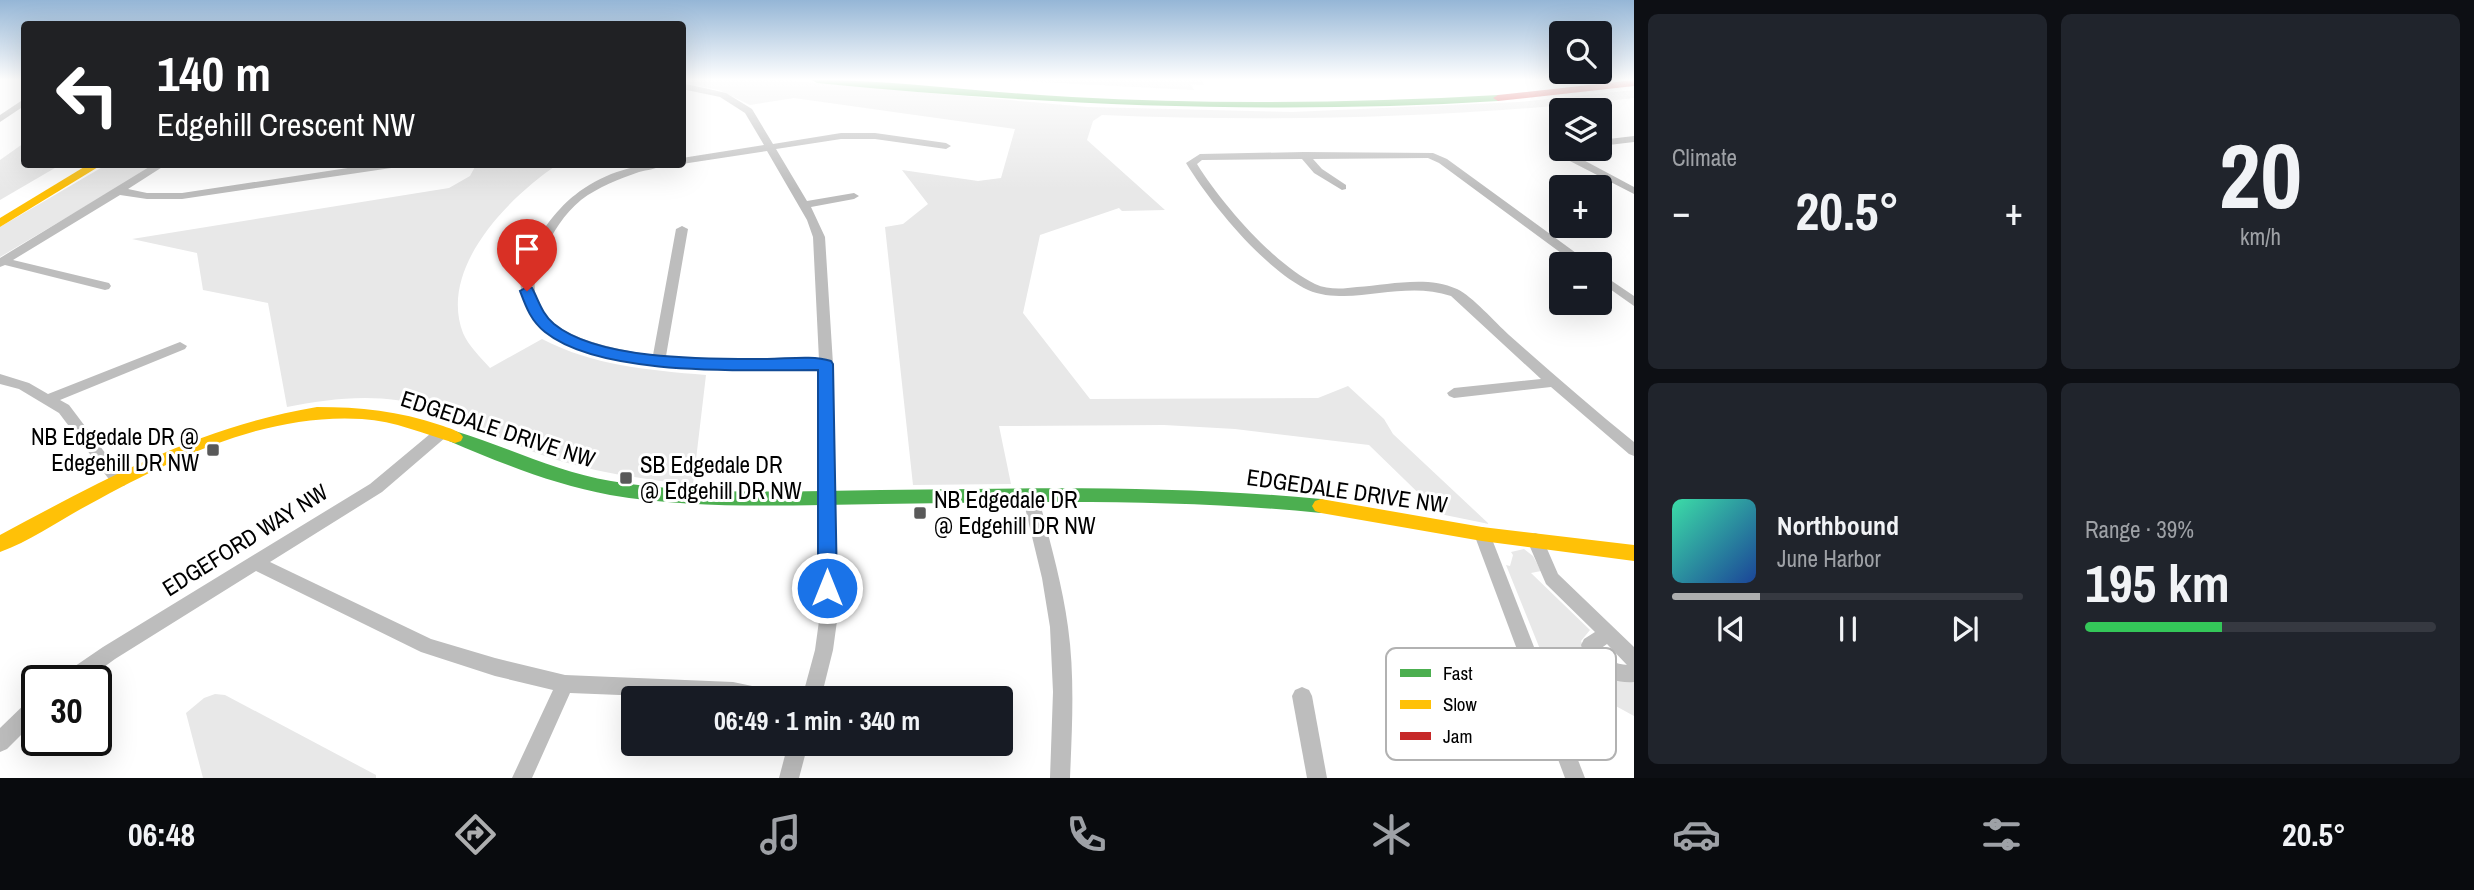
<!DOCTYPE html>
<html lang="en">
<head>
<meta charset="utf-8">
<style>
	:root { --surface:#171b24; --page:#20242c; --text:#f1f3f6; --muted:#9ea1a6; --line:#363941; --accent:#adaeaf }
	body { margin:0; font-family:"Archivo Narrow",sans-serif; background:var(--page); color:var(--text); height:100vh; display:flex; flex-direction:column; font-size:26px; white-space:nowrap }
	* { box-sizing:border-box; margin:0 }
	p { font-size:23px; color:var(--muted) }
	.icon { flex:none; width:38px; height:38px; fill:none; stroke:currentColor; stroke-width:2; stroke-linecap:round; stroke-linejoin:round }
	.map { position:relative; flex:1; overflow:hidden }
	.panel { display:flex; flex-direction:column; gap:14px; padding:14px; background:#0d0f14; width:840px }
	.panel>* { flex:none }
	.hud { position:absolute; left:21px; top:21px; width:665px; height:147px; border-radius:7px; box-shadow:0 7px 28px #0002; background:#202124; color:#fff; overflow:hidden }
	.buttons { position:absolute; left:1549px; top:21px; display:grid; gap:14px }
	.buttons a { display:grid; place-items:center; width:63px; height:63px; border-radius:7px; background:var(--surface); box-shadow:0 7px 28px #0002; font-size:35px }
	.speed { position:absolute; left:21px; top:665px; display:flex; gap:14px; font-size:35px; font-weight:700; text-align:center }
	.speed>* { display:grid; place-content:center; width:91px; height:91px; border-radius:50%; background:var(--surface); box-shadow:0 7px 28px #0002; line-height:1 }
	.speed .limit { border:4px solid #111; border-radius:10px; background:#fff; color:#111 }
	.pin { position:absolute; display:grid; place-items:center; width:60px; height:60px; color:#fff; margin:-72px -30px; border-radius:50% 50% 50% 0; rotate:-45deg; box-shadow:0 0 7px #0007 }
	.pin .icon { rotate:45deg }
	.me { position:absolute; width:77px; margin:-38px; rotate:0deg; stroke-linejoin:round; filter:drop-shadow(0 0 5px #0008) }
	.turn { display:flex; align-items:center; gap:24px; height:147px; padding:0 21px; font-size:32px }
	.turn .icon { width:91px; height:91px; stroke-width:2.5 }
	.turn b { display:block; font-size:49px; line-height:60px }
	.big { font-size:52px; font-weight:700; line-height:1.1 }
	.panel .tile { flex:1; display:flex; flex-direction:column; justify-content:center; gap:10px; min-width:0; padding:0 24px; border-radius:10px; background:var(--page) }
	.panel .dial { align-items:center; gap:0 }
	.dial b { font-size:91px; line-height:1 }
	.song { display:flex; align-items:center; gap:21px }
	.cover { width:84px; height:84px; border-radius:10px; background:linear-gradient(135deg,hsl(160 70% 55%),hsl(220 70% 35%)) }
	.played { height:7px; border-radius:4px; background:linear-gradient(90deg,var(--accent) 25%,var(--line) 25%) }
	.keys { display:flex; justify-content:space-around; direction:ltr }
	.heat { display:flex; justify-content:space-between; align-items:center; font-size:38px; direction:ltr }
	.charge { height:10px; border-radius:5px; background:linear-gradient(90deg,#34c759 39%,var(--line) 0) }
	.panel .tiles { flex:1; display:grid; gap:14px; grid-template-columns:repeat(2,1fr) }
	.trip { position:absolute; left:621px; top:686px; width:392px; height:70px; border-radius:7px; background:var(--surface); box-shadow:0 7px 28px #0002; font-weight:700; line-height:70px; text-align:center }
	.tab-bar { display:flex; height:112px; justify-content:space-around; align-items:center; background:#090b0e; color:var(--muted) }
	.tab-bar .icon { width:49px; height:49px }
	.tab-bar .active { color:var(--accent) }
	.tab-bar b { font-size:32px; color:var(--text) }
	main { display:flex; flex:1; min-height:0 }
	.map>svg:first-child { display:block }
	.green { fill:#e8e8e8 }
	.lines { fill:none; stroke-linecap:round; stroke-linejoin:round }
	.street { fill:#bdbdbd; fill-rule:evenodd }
	.fast { fill:#4caf50; fill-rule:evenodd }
	.slow { fill:#ffc107; fill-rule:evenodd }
	.jam { fill:#c62828; fill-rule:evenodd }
	.route { fill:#1a73e8; stroke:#114b97; stroke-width:2 }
	.poi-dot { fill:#595959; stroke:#fff; stroke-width:2.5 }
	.labels { text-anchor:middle; stroke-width:6; stroke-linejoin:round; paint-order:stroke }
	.street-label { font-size:23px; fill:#000; stroke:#fff }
	.poi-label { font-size:23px; fill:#000; stroke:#fff; text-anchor:start }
	.key { fill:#fff; stroke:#b2b2b2; stroke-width:2 }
	.key-label { font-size:19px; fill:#000 }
</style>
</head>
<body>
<main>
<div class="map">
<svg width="1634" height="778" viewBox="0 0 1634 778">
	<rect width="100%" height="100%" fill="#fff"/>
	<!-- green -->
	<g class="green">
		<path d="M682,80h101l305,27 204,5 227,-10 115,-12v8c-177,20 -354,24 -532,17l-9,6 -6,19 78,70 -43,1 -3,-3 -79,27 -17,78 67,86 228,-1 30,-12 36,33 9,15 96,90 -49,-10 -71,-69 -134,-16 -71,-4 -165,1 12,58 -98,1 -28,-258 18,-3 25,-20 -26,-34 76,11 23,-3 14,-49 -221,-31 -44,7 -31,-15 -36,-7z"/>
		<polygon points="1004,80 1201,80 1204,85 1191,84 1194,90"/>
		<polygon points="24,143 24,164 60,165 0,200 0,160"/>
		<polygon points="106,165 155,165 0,257 0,227"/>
		<path d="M476,165h81c-48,32 -119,103 -94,168 5,12 18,25 27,35l52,-29c52,27 106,31 164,36l-13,110c-50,-6 -103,-13 -151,-30 -39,-14 -75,-34 -113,-47 -45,-16 -97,-10 -142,-1l-19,-104 -65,-13 -6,-37 -65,-14 317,-51 21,-12z"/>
		<polygon points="1524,549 1533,556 1541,571 1531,573 1590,630 1581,641 1588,659 1634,681 1634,716 1548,669 1506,565 1510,566 1513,555 1511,552"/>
		<polygon points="215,694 225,695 376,775 376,778 203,778 186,713 204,698"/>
	</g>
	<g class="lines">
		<!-- street -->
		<g class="street">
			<path d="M682,83l44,10 26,16 21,35 68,-11h34l71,10 5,3 -5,3 -71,-10h-34l-65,10 31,52 47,-8 5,3 -5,3 -43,8 14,30 8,127 4,257 -4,29 -12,48h-19l13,-48 4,-29v-252c-76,1 -159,6 -232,-19 -8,-3 -17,-5 -25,-9 -20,-11 -37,-29 -41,-52 -5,-27 33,-79 54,-94 25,-20 57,-31 89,-31 -7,5 -17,6 -25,8 -20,7 -41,15 -58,28 -17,14 -28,32 -37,51 -39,79 53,95 109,104l23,-126 6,-3 6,3 -22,127 40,3 113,1 -6,-123 -6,-17 -40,-69 -85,13v-6l82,-13 -19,-32 -25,-16 -38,-8z"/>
			<polygon points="24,99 24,106 0,122 0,115"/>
			<polygon points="1634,136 1634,142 1600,146 1600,140"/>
			<polygon points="1561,149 1571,149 1574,155 1634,187 1634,194 1566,159"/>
			<path d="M1304,152l129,1 14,6 140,102 2,3h-13l-137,-101 -11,-5 -115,1 9,10 24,16v4l-4,1 -28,-17 -12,-14 -100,1 -5,4c25,40 76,99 118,120 13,6 28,5 42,3 32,-2 69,-12 100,2 15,7 39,34 52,46 41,36 82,72 125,107v14l-5,-2 -78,-67 -97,11 -5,-2 -2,-3 7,-5 87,-9 -90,-83c-35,-12 -71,-1 -107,0 -12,0 -25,-1 -36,-6 -44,-21 -97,-86 -122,-127l14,-9z"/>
			<polygon points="154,164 167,164 128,189 147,193 182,193 374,164 403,164 398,167 182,199 147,199 120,195 13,260 109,283 111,286 109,289 105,290 5,265 0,267 0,258"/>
			<polygon points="1600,273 1634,296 1634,306 1600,282"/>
			<polygon points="180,342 187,346 185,349 60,400 69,405 124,478 127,482 124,486 114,486 59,413 19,389 0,384 0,374 29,383 48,394"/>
			<polygon points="441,428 446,429 448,433 446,437 382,492 270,562 431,639 495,658 565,675 733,682 780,692 782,698 694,698 570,693 532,778 512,778 553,690 495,676 421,652 256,571 115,659 85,681 60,681 62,675 103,647 370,484 436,429"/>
			<path d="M1030,489l6,2 2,4c11,44 24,87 30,132 7,50 4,101 2,151h-20l3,-86 -3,-65 -8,-49 -20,-83 2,-4z"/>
			<polygon points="1482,527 1488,529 1490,534 1585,778 1565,778 1474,534 1476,529"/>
			<path d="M1535,533l6,2 17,39 76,73v35c-26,2 -46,-12 -53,-37l3,-6 11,-7 -49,-48 -19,-44 2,-5zM1607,644l20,21h1c-13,-1 -22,-5 -28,-16z"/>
			<polygon points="1302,687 1309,690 1312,696 1327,778 1307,778 1292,696 1295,690"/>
			<polygon points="37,696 37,719 7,749 0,752 0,728 30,699"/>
			<polygon points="788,744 808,744 799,778 779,778"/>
		</g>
		<!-- fast -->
		<g class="fast">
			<path d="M812,80c87,0 174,13 260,17 142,8 284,6 426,-2l5,3 -5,3c-228,14 -454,4 -681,-18z"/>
			<path d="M455,431c53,16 101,41 156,50 89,15 180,10 270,9 147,-2 293,-5 440,9l6,2 3,5 -3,5 -6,2c-147,-15 -293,-11 -440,-9 -90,1 -182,6 -271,-9 -56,-10 -109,-32 -161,-54l-2,-4 2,-4z"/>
		</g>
		<!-- slow -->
		<g class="slow">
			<polygon points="89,164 103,164 0,227 0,218"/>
			<path d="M317,407c43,0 82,4 123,18 8,3 19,5 23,12l-2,4 -6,2c-31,-9 -60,-22 -93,-24 -98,-6 -189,40 -272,85 -29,15 -59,37 -90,48v-17c105,-56 198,-108 317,-128z"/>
			<polygon points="1321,499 1482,527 1634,545 1634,561 1482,541 1321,513 1315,511 1312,506 1315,501"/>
		</g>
		<!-- jam -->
		<polygon class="jam" points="1634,80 1634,86 1498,101 1493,98 1498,95"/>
	</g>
	<!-- sky -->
	<linearGradient id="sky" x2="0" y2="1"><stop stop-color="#95b6d6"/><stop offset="0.42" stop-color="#fff"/><stop offset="1" stop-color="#fff" stop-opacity="0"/></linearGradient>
	<rect width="1634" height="189" fill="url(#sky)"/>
	<!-- route -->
	<path class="route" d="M527,287l5,1c7,13 10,26 22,36 45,37 156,35 213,35 20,0 45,-4 64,2l2,3 4,224 -3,6 -7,3 -7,-3 -2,-6v-218c-71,0 -217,7 -273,-38 -14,-11 -19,-25 -25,-41z"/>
	<!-- markers -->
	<g class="poi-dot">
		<rect x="206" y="443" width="14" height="14" rx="3.5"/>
		<rect x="619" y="471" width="14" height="14" rx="3.5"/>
		<rect x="913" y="506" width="14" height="14" rx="3.5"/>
	</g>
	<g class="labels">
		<!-- street labels -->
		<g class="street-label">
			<text transform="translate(498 429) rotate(18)" y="8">EDGEDALE DRIVE NW</text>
			<text transform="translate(1347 491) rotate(8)" y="8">EDGEDALE DRIVE NW</text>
			<text transform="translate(245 540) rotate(-32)" y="8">EDGEFORD WAY NW</text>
		</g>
		<!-- poi labels -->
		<g class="poi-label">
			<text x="199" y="445" text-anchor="end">NB Edgedale DR @<tspan x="199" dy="26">Edegehill DR NW</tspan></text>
			<text x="640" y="473">SB Edgedale DR<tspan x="640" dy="26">@ Edgehill DR NW</tspan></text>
			<text x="934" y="508">NB Edgedale DR<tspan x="934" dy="26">@ Edgehill DR NW</tspan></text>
		</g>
	</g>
	<!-- legend -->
	<rect x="1386" y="648" width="230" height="112" rx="10" class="key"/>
	<rect x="1400" y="669" width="31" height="8" fill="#4caf50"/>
	<rect x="1400" y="700" width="31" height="9" fill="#ffc107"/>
	<rect x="1400" y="732" width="31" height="8" fill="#c62828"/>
	<g class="key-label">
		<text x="1443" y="680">Fast</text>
		<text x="1443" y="711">Slow</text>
		<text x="1443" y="743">Jam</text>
	</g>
</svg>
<div class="buttons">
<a><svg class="icon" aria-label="search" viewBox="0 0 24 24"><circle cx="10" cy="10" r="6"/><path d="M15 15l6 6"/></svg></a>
<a><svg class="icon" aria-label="layers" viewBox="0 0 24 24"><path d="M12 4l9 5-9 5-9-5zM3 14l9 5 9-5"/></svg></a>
<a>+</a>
<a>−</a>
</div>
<div class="speed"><div class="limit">30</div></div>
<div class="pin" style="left:527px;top:291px;background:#d93025"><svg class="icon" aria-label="arrive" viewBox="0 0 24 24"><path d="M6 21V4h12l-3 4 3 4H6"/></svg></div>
<svg class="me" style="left:827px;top:588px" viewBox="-20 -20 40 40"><circle r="17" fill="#1a73e8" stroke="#fff" stroke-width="3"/><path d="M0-11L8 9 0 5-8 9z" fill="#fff"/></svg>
<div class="trip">06:49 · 1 min · 340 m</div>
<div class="hud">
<div class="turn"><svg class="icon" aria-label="left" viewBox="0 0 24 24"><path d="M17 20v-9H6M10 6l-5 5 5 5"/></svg><div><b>140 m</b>Edgehill Crescent NW</div></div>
</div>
</div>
<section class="panel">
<div class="tiles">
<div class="tile"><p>Climate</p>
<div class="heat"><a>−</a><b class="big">20.5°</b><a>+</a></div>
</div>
<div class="tile dial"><b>20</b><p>km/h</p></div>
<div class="tile">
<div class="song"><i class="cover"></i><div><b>Northbound</b><p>June Harbor</p></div></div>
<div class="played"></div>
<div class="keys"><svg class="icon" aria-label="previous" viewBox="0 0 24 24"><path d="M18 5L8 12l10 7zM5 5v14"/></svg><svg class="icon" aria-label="pause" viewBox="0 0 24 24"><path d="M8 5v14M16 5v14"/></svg><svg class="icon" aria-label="next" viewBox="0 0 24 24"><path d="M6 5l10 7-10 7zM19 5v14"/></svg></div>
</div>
<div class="tile"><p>Range · 39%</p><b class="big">195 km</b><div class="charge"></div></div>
</div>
</section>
</main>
<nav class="tab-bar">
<b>06:48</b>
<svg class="icon active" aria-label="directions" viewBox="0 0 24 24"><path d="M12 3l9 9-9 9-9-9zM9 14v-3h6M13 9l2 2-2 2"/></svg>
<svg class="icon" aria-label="music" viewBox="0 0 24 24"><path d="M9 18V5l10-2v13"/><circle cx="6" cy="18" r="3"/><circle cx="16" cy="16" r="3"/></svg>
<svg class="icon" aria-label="phone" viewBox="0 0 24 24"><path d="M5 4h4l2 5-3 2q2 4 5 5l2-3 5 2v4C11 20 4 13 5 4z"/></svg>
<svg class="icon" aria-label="climate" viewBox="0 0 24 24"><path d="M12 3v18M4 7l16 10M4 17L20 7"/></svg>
<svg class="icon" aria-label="car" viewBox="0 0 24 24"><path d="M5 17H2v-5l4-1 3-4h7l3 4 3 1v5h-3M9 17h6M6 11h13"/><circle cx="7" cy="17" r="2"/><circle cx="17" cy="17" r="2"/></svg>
<svg class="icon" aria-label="filters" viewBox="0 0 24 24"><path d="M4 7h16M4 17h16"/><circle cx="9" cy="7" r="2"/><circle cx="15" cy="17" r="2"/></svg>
<b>20.5°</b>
</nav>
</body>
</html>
